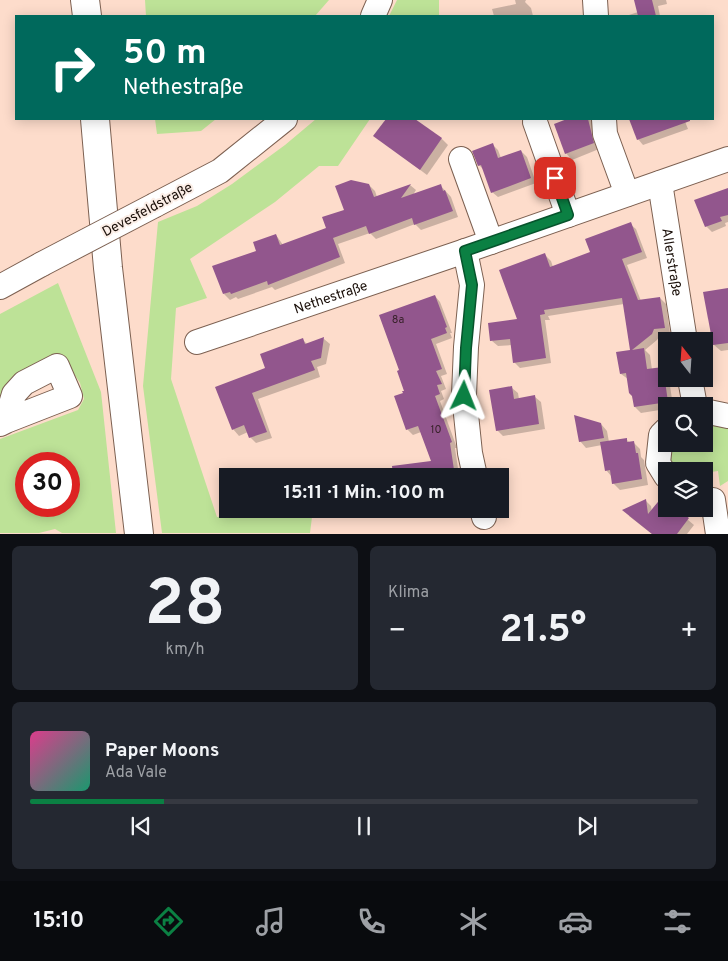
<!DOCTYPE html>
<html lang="de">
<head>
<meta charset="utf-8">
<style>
	:root { --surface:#171b24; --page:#242831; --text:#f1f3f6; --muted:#9ea1a6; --line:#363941; --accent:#0b8043 }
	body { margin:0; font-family:Overpass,sans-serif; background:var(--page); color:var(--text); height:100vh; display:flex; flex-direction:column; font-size:19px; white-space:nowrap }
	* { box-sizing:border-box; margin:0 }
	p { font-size:16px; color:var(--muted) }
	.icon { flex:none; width:28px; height:28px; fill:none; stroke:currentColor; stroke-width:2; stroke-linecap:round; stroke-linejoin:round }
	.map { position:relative; height:534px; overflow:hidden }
	.side { display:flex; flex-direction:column; gap:12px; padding:12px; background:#0d0f14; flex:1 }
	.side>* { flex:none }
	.guide { position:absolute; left:15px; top:15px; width:699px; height:105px; border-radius:0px; box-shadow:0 2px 12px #0003; background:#00695c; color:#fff; overflow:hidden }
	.needle { width:32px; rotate:343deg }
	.controls { position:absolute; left:658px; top:332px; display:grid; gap:10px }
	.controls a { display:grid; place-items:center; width:55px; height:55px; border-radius:0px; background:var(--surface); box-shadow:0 2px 12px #0003; font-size:25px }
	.speed { position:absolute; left:15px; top:452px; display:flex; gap:10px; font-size:25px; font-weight:700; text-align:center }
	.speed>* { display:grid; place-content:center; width:65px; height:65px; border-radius:50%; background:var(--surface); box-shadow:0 2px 12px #0003; line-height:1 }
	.speed .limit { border:8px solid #d22; background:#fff; color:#111 }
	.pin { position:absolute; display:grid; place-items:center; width:42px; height:42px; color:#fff; margin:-21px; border-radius:10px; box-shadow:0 2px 8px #0006 }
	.me { position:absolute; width:55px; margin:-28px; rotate:2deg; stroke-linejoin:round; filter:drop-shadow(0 0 4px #0008) }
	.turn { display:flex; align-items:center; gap:18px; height:105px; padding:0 25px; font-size:22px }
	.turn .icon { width:65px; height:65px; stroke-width:2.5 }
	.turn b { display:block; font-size:35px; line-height:42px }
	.big { font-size:38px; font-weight:700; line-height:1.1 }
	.side .widget { flex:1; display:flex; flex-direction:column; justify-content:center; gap:8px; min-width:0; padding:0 18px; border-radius:8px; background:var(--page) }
	.side .dial { align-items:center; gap:0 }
	.dial b { font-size:65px; line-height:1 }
	.song { display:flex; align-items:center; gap:15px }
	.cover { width:60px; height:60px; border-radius:8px; background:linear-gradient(135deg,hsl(330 70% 55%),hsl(160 70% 35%)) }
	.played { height:5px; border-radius:2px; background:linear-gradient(90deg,var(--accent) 20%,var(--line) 20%) }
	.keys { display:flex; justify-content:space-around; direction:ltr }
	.heat { display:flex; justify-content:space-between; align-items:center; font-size:28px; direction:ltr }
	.side .tiles { flex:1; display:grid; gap:12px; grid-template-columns:1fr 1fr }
	.widget:last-child { grid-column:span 2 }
	.trip { position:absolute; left:219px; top:468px; width:290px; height:50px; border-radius:0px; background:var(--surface); box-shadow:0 2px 12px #0003; font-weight:700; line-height:50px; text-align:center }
	.tabs { display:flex; height:80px; justify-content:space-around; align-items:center; background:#090b0e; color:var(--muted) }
	.tabs .icon { width:35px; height:35px }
	.tabs .on { color:var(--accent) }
	.tabs b { font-size:22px; color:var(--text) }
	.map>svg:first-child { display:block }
	.green { fill:#bde297; fill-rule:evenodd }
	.shadow { fill:#0003 }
	.building { fill:#92568d }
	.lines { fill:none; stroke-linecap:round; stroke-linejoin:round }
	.street-casing { stroke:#7c6051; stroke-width:26 }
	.highway-casing { stroke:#7c6051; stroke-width:30 }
	.street { stroke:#fff; stroke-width:24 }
	.highway { stroke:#fff; stroke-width:28 }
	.street-bridge-casing { stroke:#7c6051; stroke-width:26; stroke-linecap:butt }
	.street-bridge { stroke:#fff; stroke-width:24 }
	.route-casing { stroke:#07532c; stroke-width:12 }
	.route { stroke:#0b8043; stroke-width:9 }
	.labels { text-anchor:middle; stroke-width:4; stroke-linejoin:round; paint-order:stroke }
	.number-label { font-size:11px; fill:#39222b }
	.street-label { font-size:14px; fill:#1b100a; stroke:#fbeee7 }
</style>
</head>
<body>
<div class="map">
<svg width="728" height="534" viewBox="0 0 728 534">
	<rect width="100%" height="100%" fill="#fddccb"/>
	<!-- green -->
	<g class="green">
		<polygon points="145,0 329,0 315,16 146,16"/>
		<polygon points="397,0 439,0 439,16 389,16"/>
		<polygon points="155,119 216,119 201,131 157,134"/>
		<polygon points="316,119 370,119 338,166 319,166 275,202 190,259 207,298 176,308 171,379 217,517 271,509 313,509 310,533 162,533 143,386 158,222 197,206 232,184 285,145"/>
		<path d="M58,283l43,109 15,141h-54l-7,-4 -16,4h-39v-94l78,-29 6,-11 -4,-16 -19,-29c-26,12 -46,18 -61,43v-83zM26,464h43v42h-43z"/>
		<polygon points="710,415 728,424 728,481 720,486 718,471 704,473 704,471 671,471 667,444 704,444 704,433 712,432"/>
	</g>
	<!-- shadow -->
	<g class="shadow">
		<polygon points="515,0 526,0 525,2 531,8 533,16 494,16 492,9 516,4"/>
		<polygon points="635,0 666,0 667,4 658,6 660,16 626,16 638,12"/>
		<polygon points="387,119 413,119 442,139 448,145 427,175 375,136"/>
		<polygon points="571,119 592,119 597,133 599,149 572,160 566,153 555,125"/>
		<polygon points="630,119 684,119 688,129 643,145 638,139"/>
		<polygon points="492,144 498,150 501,158 521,151 527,157 536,183 498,197 492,192 484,170 479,165"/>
		<polygon points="369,185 375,191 377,197 410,185 416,190 413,195 440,185 451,197 458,217 421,230 415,224 376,239 370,233 338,244 345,263 275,290 272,287 238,299 236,297 230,300 224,294 258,252 276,235 283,245 328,228"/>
		<polygon points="728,190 728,222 725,223 726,226 712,232 706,226"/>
		<polygon points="630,224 636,229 647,258 627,265 641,301 660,298 666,304 670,333 660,335 657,340 645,350 650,355 652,370 662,368 666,372 666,379 669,379 673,406 666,406 666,409 641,413 635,407 628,379 621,374 632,351 624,304 548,316 550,320 545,320 551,363 520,368 514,362 512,345 498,346 492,341 518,320 545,255 551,261 553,267 591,253"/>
		<polygon points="728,289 728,350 721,351 714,345"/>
		<polygon points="435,296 440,302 452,333 450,333 452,338 436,344 447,374 441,376 446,389 441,391 444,399 440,401 457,448 455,448 459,475 416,476 414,464 432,462 421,432 413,435 407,429 404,394"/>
		<polygon points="324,339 330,344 326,364 317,367 320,377 258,399 272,438 256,443 250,437 248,432 239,436 233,429 217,388 266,369 303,340 308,345"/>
		<polygon points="512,388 518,393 519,399 535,397 541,402 545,429 503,436 497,430"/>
		<polygon points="601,424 607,431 609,442 626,439 630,443 633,442 640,449 641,457 644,460 648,485 620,490 613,483 612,477 606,470 602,445 586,448 580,441"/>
		<polygon points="662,499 666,502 666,509 675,509 694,525 687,534 652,534 629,516 646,501 651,506 652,512"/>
		<polygon points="420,509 458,509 458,510 426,515"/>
	</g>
	<!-- building -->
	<g class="building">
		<polygon points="634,0 652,0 656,16 638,16"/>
		<polygon points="386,119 415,119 442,138 420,170 373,136"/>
		<polygon points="567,119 588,119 594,143 565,154 554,124"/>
		<polygon points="629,119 690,119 690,121 637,140"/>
		<polygon points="493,143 498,158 521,150 531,178 491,193 481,165 478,166 472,151"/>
		<polygon points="351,180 369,184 374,197 411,184 401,198 441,184 443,191 445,190 453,211 414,225 412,218 369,234 366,226 333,238 340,257 268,285 267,281 231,294 230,292 223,294 212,266 256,251 253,242 276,234 280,245 326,228 322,217 344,210 335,186"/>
		<polygon points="728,188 728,215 720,217 722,221 705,227 694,200"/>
		<polygon points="631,222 642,252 622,259 638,300 660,297 665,328 654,329 652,334 632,350 644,348 647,369 663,367 668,402 634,407 632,396 629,393 626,373 620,374 616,352 630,350 622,298 544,310 545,314 540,315 546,358 513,363 510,339 490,341 488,323 517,319 499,270 545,253 550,267 590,252 585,239"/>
		<polygon points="728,288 728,343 713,345 703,292"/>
		<polygon points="435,295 447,327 445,328 447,333 431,339 442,369 436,371 442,384 437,385 440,394 435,396 452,442 450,443 454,470 448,471 449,476 393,476 392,466 431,461 418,426 406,430 394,396 403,393 402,391 404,391 397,371 399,370 379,315"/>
		<polygon points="324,337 321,358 311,361 315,370 252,393 267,432 249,438 244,425 232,430 215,387 265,368 260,354 303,338 305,344"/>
		<polygon points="512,386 514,399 535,395 539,424 496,431 489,390"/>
		<polygon points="574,415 601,423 604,438 579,442"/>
		<polygon points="627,438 627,442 634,441 636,453 638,453 642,479 612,484 610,470 605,471 600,442"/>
		<polygon points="662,497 666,501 666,509 677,509 689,518 677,534 652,534 622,510 646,499 648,514"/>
	</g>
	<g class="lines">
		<defs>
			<g id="street">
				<polyline points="595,0 596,16"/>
				<polyline points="373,16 380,0"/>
				<polyline points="604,119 605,134 627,194"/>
				<polyline points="535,122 568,215"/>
				<polyline points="461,159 491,242"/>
				<path id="s1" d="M660,183l25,158"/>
				<polyline points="155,205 220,171 285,119"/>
				<polyline points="465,251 472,285 466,347 464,395 470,453 475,476"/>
				<polyline points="0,287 42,264"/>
				<path id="s2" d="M197,342l268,-91 263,-92"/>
				<polyline points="690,379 695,406"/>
				<polyline points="704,411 728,416"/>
				<polyline points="0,424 6,421 70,396 57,366 24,383 14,394 6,421"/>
				<polyline points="666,430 661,435 658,463 666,476"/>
				<polyline points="713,500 718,534"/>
				<polyline points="482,509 484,517"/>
			</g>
			<g id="highway">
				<polyline points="85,0 87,16"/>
				<polyline points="95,119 108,268 139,534"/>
			</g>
		</defs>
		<!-- street casing -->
		<use href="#street" class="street-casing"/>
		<!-- highway casing -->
		<use href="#highway" class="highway-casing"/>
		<!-- street -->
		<use href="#street" class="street"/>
		<!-- highway -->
		<use href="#highway" class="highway"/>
		<defs>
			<polyline id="street-bridge" points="42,264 155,205"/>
		</defs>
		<!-- street-bridge casing -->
		<use href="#street-bridge" class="street-bridge-casing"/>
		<!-- street-bridge -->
		<use href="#street-bridge" class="street-bridge"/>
	</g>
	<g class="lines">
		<defs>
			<polyline id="route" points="464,396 466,348 472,285 465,251 568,215 555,178"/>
		</defs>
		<!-- route casing -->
		<use href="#route" class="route-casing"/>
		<!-- route -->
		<use href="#route" class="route"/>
	</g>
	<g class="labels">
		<!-- number labels -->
		<g class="number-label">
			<text x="398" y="323">8a</text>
			<text x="436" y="433">10</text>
		</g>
		<!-- street labels -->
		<g class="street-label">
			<text transform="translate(147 209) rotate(-28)" y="5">Devesfeldstraße</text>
			<text dy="5" stroke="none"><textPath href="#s1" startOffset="80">Allerstraße</textPath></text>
			<text dy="5" stroke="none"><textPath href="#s2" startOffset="141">Nethestraße</textPath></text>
		</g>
	</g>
</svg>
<div class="controls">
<a><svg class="needle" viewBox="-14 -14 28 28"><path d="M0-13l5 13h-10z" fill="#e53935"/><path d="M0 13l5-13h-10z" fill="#9ea1a6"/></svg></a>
<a><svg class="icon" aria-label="search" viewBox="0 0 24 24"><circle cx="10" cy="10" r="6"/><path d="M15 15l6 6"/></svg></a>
<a><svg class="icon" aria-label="layers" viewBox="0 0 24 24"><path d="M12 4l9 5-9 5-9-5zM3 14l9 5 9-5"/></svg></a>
</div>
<div class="speed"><div class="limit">30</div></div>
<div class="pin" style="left:555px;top:178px;background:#d93025"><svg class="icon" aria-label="arrive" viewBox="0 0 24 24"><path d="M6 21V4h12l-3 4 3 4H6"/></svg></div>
<svg class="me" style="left:464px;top:396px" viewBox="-20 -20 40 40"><path d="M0-17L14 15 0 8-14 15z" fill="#0b8043" stroke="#fff" stroke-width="4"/></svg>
<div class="trip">15:11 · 1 Min. · 100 m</div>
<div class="guide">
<div class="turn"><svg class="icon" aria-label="right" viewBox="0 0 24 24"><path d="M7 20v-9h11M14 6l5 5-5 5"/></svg><div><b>50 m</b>Nethestraße</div></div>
</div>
</div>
<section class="side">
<div class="tiles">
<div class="widget dial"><b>28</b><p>km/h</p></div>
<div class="widget"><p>Klima</p>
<div class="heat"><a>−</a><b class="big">21.5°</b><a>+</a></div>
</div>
<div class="widget">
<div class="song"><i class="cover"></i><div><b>Paper Moons</b><p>Ada Vale</p></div></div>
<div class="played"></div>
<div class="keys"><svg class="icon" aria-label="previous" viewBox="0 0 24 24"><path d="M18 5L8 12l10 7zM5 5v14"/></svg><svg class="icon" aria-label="pause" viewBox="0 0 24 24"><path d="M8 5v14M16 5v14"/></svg><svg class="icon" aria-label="next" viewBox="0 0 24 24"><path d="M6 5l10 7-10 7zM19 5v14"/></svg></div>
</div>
</div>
</section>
<nav class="tabs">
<b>15:10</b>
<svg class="icon on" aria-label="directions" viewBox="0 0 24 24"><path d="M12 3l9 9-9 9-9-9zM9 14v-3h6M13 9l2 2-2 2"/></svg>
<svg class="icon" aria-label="music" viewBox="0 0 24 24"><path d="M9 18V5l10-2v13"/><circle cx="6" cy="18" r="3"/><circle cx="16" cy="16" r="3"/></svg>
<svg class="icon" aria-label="phone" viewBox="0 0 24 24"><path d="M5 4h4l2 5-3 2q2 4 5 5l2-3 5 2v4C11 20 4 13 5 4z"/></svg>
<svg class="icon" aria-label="climate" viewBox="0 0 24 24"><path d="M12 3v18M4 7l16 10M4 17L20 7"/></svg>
<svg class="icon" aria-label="car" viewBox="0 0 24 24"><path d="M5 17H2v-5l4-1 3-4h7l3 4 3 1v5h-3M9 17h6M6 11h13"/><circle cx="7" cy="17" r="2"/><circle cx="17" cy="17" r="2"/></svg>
<svg class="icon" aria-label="filters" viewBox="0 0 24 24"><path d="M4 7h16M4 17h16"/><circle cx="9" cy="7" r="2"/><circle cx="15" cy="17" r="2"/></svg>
</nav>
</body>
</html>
